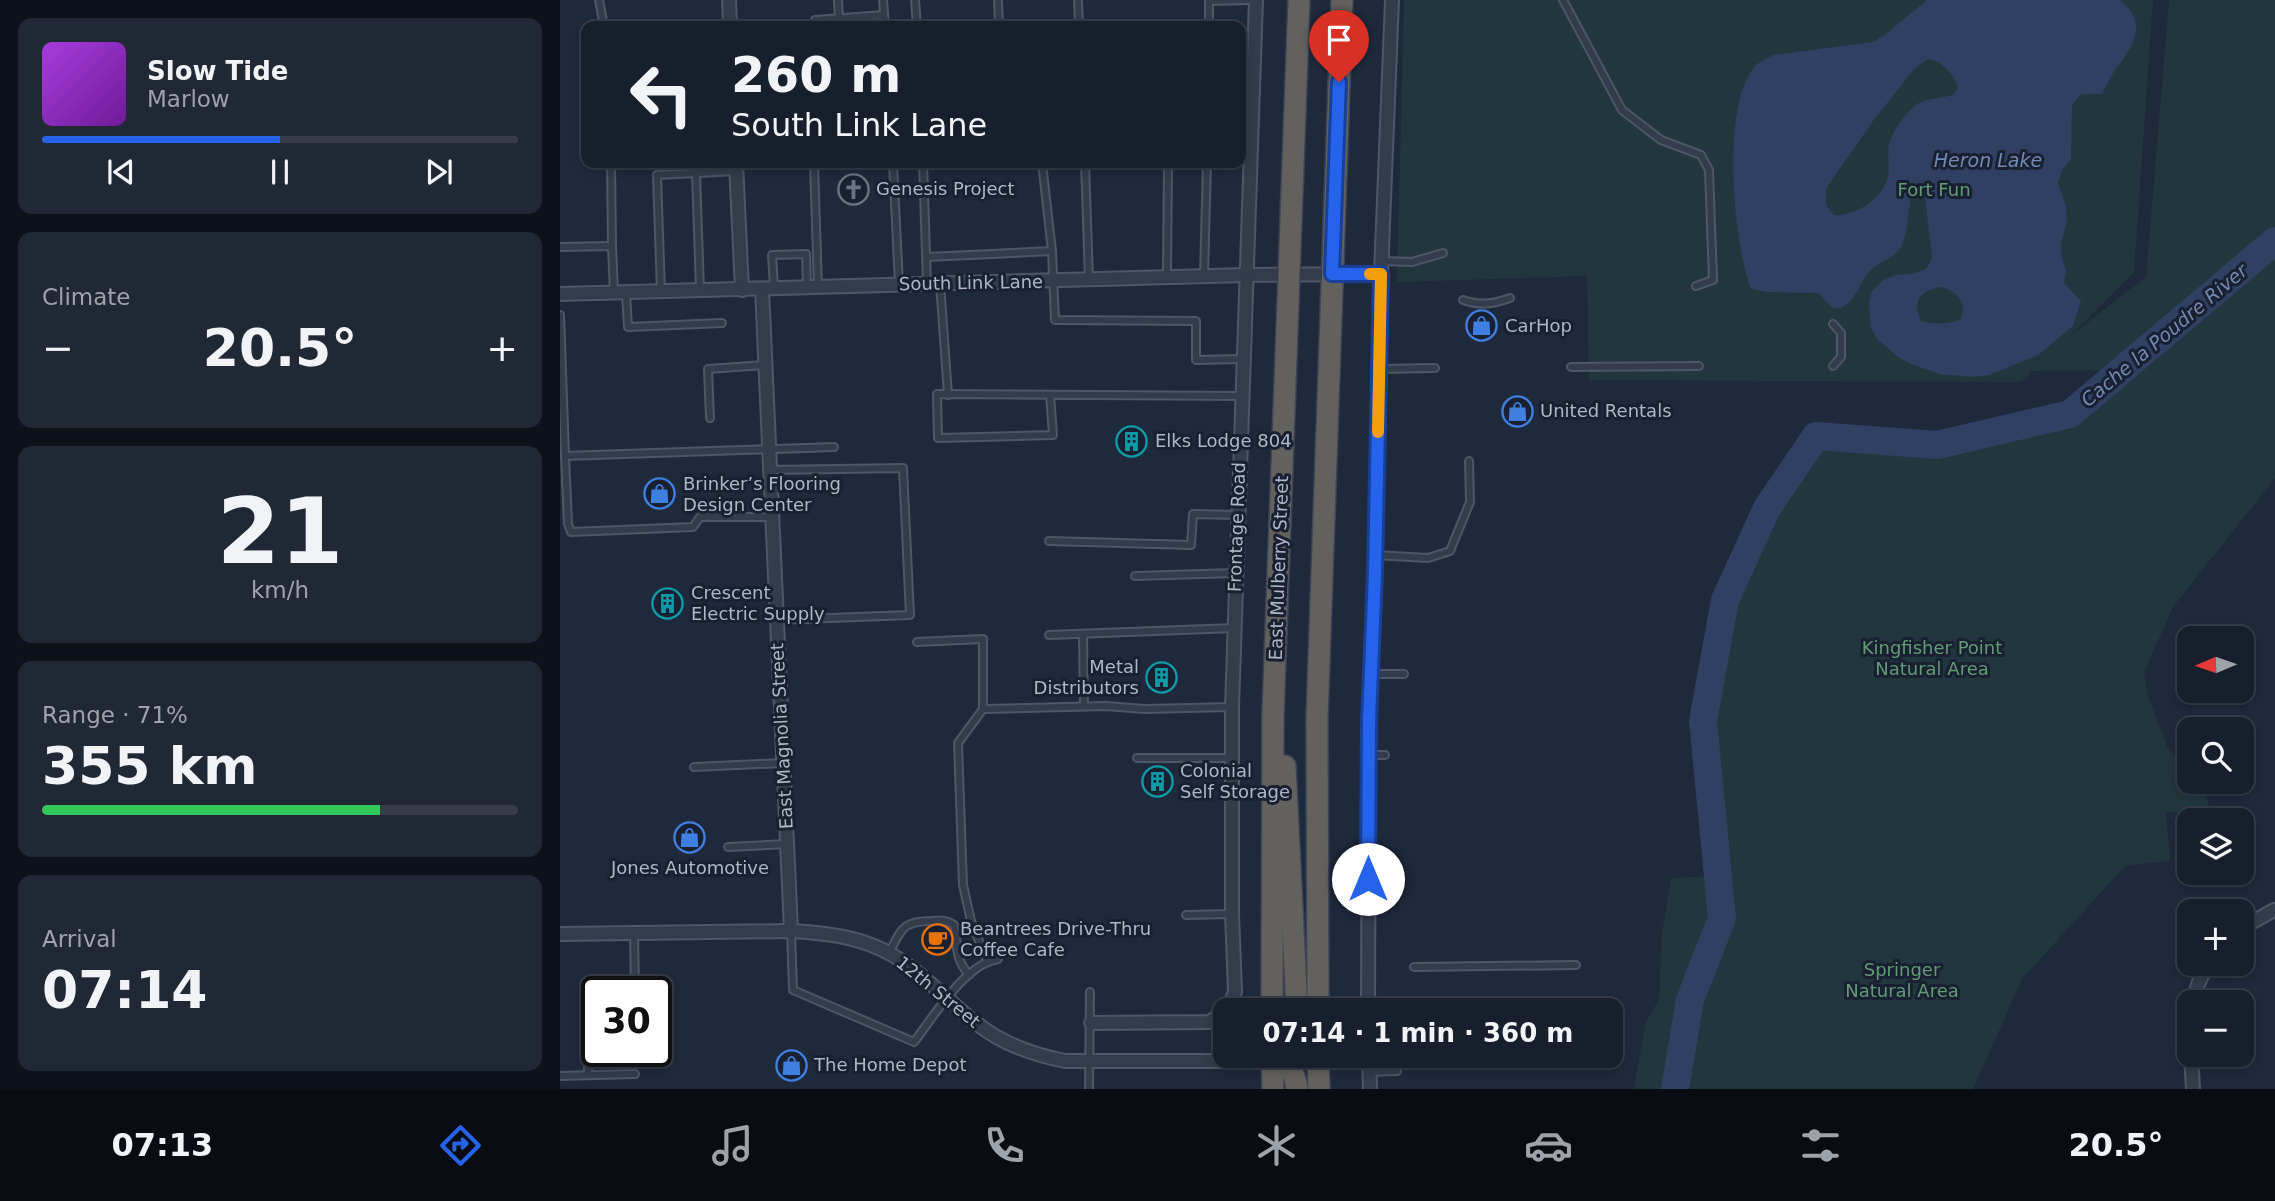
<!DOCTYPE html>
<html lang="en">
<head>
<meta charset="utf-8">
<style>
	:root { --surface:#171f2d; --page:#202735; --text:#f1f3f6; --muted:#9ea2aa; --line:#363d49; --accent:#2563eb }
	body { margin:0; font-family:"DejaVu Sans",sans-serif; background:var(--page); color:var(--text); height:100vh; display:flex; flex-direction:column; font-size:26px; white-space:nowrap }
	* { box-sizing:border-box; margin:0 }
	p { font-size:23px; color:var(--muted) }
	.icon { flex:none; width:38px; height:38px; fill:none; stroke:currentColor; stroke-width:2; stroke-linecap:round; stroke-linejoin:round }
	.map { position:relative; flex:1; overflow:hidden }
	.drawer { display:flex; flex-direction:column; gap:18px; padding:18px; background:#0d1119; width:560px }
	.drawer>* { flex:none }
	.hud { position:absolute; left:21px; top:21px; width:665px; height:147px; border-radius:14px; box-shadow:0 4px 10px #0003,0 0 0 2px var(--line); background:#171f2d; color:var(--text); overflow:hidden }
	.needle { width:46px; rotate:268deg }
	.buttons { position:absolute; left:1617px; top:626px; display:grid; gap:14px }
	.buttons a { display:grid; place-items:center; width:77px; height:77px; border-radius:14px; background:var(--surface); box-shadow:0 4px 10px #0003,0 0 0 2px var(--line); font-size:35px }
	.speed { position:absolute; left:21px; top:976px; display:flex; gap:14px; font-size:35px; font-weight:700; text-align:center }
	.speed>* { display:grid; place-content:center; width:91px; height:91px; border-radius:50%; background:var(--surface); box-shadow:0 4px 10px #0003,0 0 0 2px var(--line); line-height:1 }
	.speed .limit { border:4px solid #111; border-radius:10px; background:#fff; color:#111 }
	.pin { position:absolute; display:grid; place-items:center; width:60px; height:60px; color:#fff; margin:-72px -30px; border-radius:50% 50% 50% 0; rotate:-45deg; box-shadow:0 0 7px #0007 }
	.pin .icon { rotate:45deg }
	.me { position:absolute; width:77px; margin:-38px; rotate:0deg; stroke-linejoin:round; filter:drop-shadow(0 0 5px #0008) }
	.turn { display:flex; align-items:center; gap:24px; height:147px; padding:0 35px; font-size:32px }
	.turn .icon { width:91px; height:91px; stroke-width:2.5 }
	.turn b { display:block; font-size:49px; line-height:60px }
	.big { font-size:52px; font-weight:600; line-height:1.1 }
	.drawer .tile { flex:1; display:flex; flex-direction:column; justify-content:center; gap:10px; min-width:0; padding:0 24px; border-radius:14px; background:var(--page) }
	.drawer .dial { align-items:center; gap:0 }
	.dial b { font-size:91px; line-height:1 }
	.song { display:flex; align-items:center; gap:21px }
	.cover { width:84px; height:84px; border-radius:10px; background:linear-gradient(135deg,hsl(280 70% 55%),hsl(280 70% 35%)) }
	.played { height:7px; border-radius:4px; background:linear-gradient(90deg,var(--accent) 50%,var(--line) 50%) }
	.keys { display:flex; justify-content:space-around; direction:ltr }
	.heat { display:flex; justify-content:space-between; align-items:center; font-size:38px; direction:ltr }
	.charge { height:10px; border-radius:5px; background:linear-gradient(90deg,#34c759 71%,var(--line) 0) }
	.trip { position:absolute; left:653px; top:998px; width:410px; height:70px; border-radius:14px; background:var(--surface); box-shadow:0 4px 10px #0003,0 0 0 2px var(--line); font-weight:600; line-height:70px; text-align:center }
	.tab-bar { display:flex; height:112px; justify-content:space-around; align-items:center; background:#090c12; color:var(--muted) }
	.tab-bar .icon { width:49px; height:49px }
	.tab-bar .on { color:var(--accent) }
	.tab-bar b { font-size:32px; color:var(--text) }
	main { display:flex; flex:1; min-height:0 }
	.map>svg:first-child { display:block }
	.green { fill:#21373d }
	.water { fill:#2f4063; fill-rule:evenodd }
	.lines { fill:none; stroke-linecap:round; stroke-linejoin:round }
	.river { stroke:#2f4063; stroke-width:28 }
	.service-casing { stroke:#4e5667; stroke-width:10 }
	.minor-casing { stroke:#4e5667; stroke-width:16 }
	.trunk-casing { stroke:#3b4354; stroke-width:24 }
	.service { stroke:#333b4c; stroke-width:6 }
	.minor { stroke:#333b4c; stroke-width:12 }
	.trunk { stroke:#62615e; stroke-width:21 }
	.route-casing { stroke:#184099; stroke-width:18 }
	.route { stroke:#2563eb; stroke-width:12 }
	.slow { stroke:#f59e0b; stroke-width:12 }
	.labels { text-anchor:middle; stroke-width:6; stroke-linejoin:round; paint-order:stroke }
	.poi-label { font-size:18px; fill:#aeb6c8; stroke:#192031; text-anchor:start }
	.park-label { font-size:18px; fill:#629c75; stroke:#192031 }
	.street-label { font-size:18px; fill:#aeb6c8; stroke:#192031 }
	.water-label { font-size:19px; font-style:italic; fill:#7388b3; stroke:#192031 }
</style>
</head>
<body>
<main>
<section class="drawer">
<div class="tile">
<div class="song"><i class="cover"></i><div><b>Slow Tide</b><p>Marlow</p></div></div>
<div class="played"></div>
<div class="keys"><svg class="icon" aria-label="previous" viewBox="0 0 24 24"><path d="M18 5L8 12l10 7zM5 5v14"/></svg><svg class="icon" aria-label="pause" viewBox="0 0 24 24"><path d="M8 5v14M16 5v14"/></svg><svg class="icon" aria-label="next" viewBox="0 0 24 24"><path d="M6 5l10 7-10 7zM19 5v14"/></svg></div>
</div>
<div class="tile"><p>Climate</p>
<div class="heat"><a>−</a><b class="big">20.5°</b><a>+</a></div>
</div>
<div class="tile dial"><b>21</b><p>km/h</p></div>
<div class="tile"><p>Range · 71%</p><b class="big">355 km</b><div class="charge"></div></div>
<div class="tile"><p>Arrival</p><b class="big">07:14</b></div>
</section>
<div class="map">
<svg width="1715" height="1089" viewBox="0 0 1715 1089">
	<rect width="100%" height="100%" fill="#1f293c"/>
	<!-- green -->
	<polygon class="green" points="844,0 1593,0 1574,272 1509,337 1586,277 1609,0 1715,0 1715,478 1613,607 1584,672 1588,696 1608,749 1629,769 1629,782 1642,782 1650,809 1606,813 1610,861 1565,866 1462,979 1413,1089 1074,1089 1086,1021 1099,1000 1102,934 1111,878 1158,876 1143,721 1165,600 1207,508 1256,436 1377,445 1510,414 1562,370 1472,371 1461,382 1029,380 1027,276 837,282"/>
	<!-- water -->
	<path class="water" d="M1367,0h193c29,23 13,46 -4,69 -6,7 -9,17 -14,25h-21l-9,11 -1,54 -9,11 -4,13 8,24 1,12 -6,26 1,13 4,13 -2,12 17,18 -8,25 -35,29 -49,20 -17,2 -32,-3 -29,-10 -13,-7 -21,-18 -6,-11 -2,-25 3,-12 10,-10 13,-6 16,-1 15,-5 6,-11 -7,-61 -11,-3 -3,3c-3,15 -3,34 -9,48 -6,14 -24,16 -33,27 -9,10 -15,34 -31,36 -8,2 -14,-10 -19,-15l-52,-1 -16,-3c-18,-47 -29,-177 1,-219 6,-8 13,-11 22,-15l99,-13 13,-8zM1368,59c14,1 27,17 30,29l-5,7c-10,3 -23,3 -32,7 -13,6 -28,29 -32,42 -2,11 1,22 -1,33 -5,21 -33,40 -54,38l-8,-10v-16l8,-12 39,-56 42,-53zM1382,287c15,5 25,15 19,32 -14,6 -26,5 -40,2 -10,-21 0,-31 21,-34z"/>
	<g class="lines">
		<!-- river -->
		<polyline class="river" points="1115,1089 1130,1000 1162,918 1143,721 1165,600 1207,508 1256,436 1377,445 1510,414 1715,241"/>
		<defs>
			<g id="service">
				<polyline points="39,0 44,26"/>
				<polyline points="278,0 279,18"/>
				<polyline points="323,0 325,26"/>
				<polyline points="355,0 357,26"/>
				<polyline points="438,0 439,26"/>
				<polyline points="518,0 519,26"/>
				<polyline points="1003,0 1062,110 1101,140 1141,155 1149,170 1153,280 1136,286"/>
				<polyline points="649,1 689,0"/>
				<polyline points="255,26 255,20 324,15"/>
				<polyline points="649,26 649,0"/>
				<polyline points="51,163 52,246"/>
				<polyline points="254,163 258,287"/>
				<polyline points="333,163 339,284"/>
				<polyline points="363,163 367,283"/>
				<polyline points="525,163 529,280"/>
				<polyline points="136,173 140,290"/>
				<polyline points="0,247 52,246 54,293"/>
				<polyline points="492,251 495,320 636,321 636,360 682,359"/>
				<polyline points="367,257 492,251 482,163"/>
				<polyline points="822,261 852,262 883,253"/>
				<polyline points="607,276 608,163"/>
				<polyline points="644,276 647,163"/>
				<polyline points="380,284 388,395"/>
				<polyline points="214,287 212,255 246,254 247,288"/>
				<polyline points="101,292 97,175 177,171"/>
				<polyline points="66,293 68,327 162,323"/>
				<path d="M903,300c18,6 30,4 47,-2"/>
				<polyline points="0,315 5,456 274,447"/>
				<polyline points="1273,366 1281,357 1281,333 1273,324"/>
				<polyline points="1011,367 1139,366"/>
				<polyline points="819,369 875,368"/>
				<polyline points="490,395 493,435 378,438 377,394 681,396"/>
				<polyline points="150,418 148,369 205,365"/>
				<polyline points="5,456 8,524 11,532 133,527 140,517 212,517"/>
				<polyline points="210,470 343,468 350,615 217,620"/>
				<polyline points="489,541 631,545 633,514 678,515"/>
				<polyline points="815,555 868,558 890,551 910,502 909,461"/>
				<polyline points="575,576 676,573"/>
				<polyline points="523,634 524,706"/>
				<polyline points="489,635 674,628"/>
				<polyline points="357,642 423,639 423,709 546,706 584,709 672,707"/>
				<polyline points="811,674 844,674"/>
				<polyline points="423,709 398,743 403,885 411,921 427,961"/>
				<polyline points="809,755 825,755"/>
				<polyline points="577,758 672,758"/>
				<polyline points="134,767 223,763"/>
				<polyline points="168,847 227,844"/>
				<polyline points="626,915 672,914"/>
				<path d="M231,931l2,59 121,52c20,-26 51,-78 84,-83"/>
				<polyline points="74,932 75,992"/>
				<path d="M329,953c13,-24 13,-32 43,-32 8,-1 15,-1 22,4 5,21 -1,31 15,50"/>
				<polyline points="854,967 1016,965"/>
				<polyline points="809,1072 837,1071"/>
				<polyline points="28,1075 28,1000 33,990 72,992"/>
				<polyline points="0,1076 75,1074"/>
				<polyline points="529,1089 530,992"/>
			</g>
			<g id="minor">
				<polyline points="169,0 170,26"/>
				<polyline points="176,163 182,290"/>
				<polyline points="202,289 231,931"/>
				<polyline points="0,294 686,275 821,274"/>
				<polyline points="1682,928 1714,910"/>
				<path d="M0,934l231,-3c36,2 72,6 103,25 37,22 64,58 101,80 22,13 45,20 70,25h207"/>
				<polyline points="1633,1003 1638,984 1648,964"/>
				<polyline points="667,1010 675,992 672,914 672,707 696,0"/>
				<polyline points="808,1010 809,720 815,593 821,274 832,0"/>
				<polyline points="531,1023 649,1022 665,1012"/>
				<polyline points="809,1055 810,1089"/>
				<polyline points="1631,1055 1633,1089"/>
			</g>
			<g id="trunk">
				<polyline points="725,766 737,1010"/>
				<polyline points="712,1010 713,714 739,0"/>
				<polyline points="758,1010 757,718 782,0"/>
				<polyline points="712,1055 713,1089"/>
				<polyline points="758,1055 759,1089"/>
				<path d="M712,1061c16,2 23,11 25,28"/>
			</g>
		</defs>
		<!-- service casing -->
		<use href="#service" class="service-casing"/>
		<!-- minor casing -->
		<use href="#minor" class="minor-casing"/>
		<!-- trunk casing -->
		<use href="#trunk" class="trunk-casing"/>
		<!-- service -->
		<use href="#service" class="service"/>
		<!-- minor -->
		<use href="#minor" class="minor"/>
		<!-- trunk -->
		<use href="#trunk" class="trunk"/>
	</g>
	<g class="lines">
		<defs>
			<polyline id="route" points="779,82 772,274 821,274 815,574 809,720 808,879"/>
		</defs>
		<!-- route casing -->
		<use href="#route" class="route-casing"/>
		<!-- route -->
		<use href="#route" class="route"/>
		<!-- slow -->
		<polyline class="slow" points="810,274 821,274 818,432"/>
	</g>
	<!-- icons -->
	<defs>
		<symbol id="church-ring" viewBox="-11 -11 22 22"><circle r="9.5" fill="#192031" stroke="#6b7280" stroke-width="1.5"/><path d="M-1.2-6h2.4v3.5h3.3v2.4h-3.3V6h-2.4V-.1h-3.3v-2.4h3.3Z" fill="#6b7280"/></symbol>
		<symbol id="shop-ring" viewBox="-11 -11 22 22"><circle r="9.5" fill="#192031" stroke="#3f7fe0" stroke-width="1.5"/><path d="M-5-2.5h2.3a2.7 3.5 0 0 1 5.4 0H5L5.5 6h-11ZM-1.5-2.5h3a1.5 2.3 0 0 0-3 0Z" fill="#3f7fe0"/></symbol>
		<symbol id="building-ring" viewBox="-11 -11 22 22"><circle r="9.5" fill="#192031" stroke="#0f9aa8" stroke-width="1.5"/><path d="M-4-6H4V6H1V3H-1V6H-4ZM-2.5-4.3h1.7v1.8h-1.7ZM.8-4.3h1.7v1.8H.8ZM-2.5-1h1.7V.8h-1.7ZM.8-1h1.7V.8H.8Z" fill="#0f9aa8"/></symbol>
		<symbol id="cafe-ring" viewBox="-11 -11 22 22"><circle r="9.5" fill="#192031" stroke="#e8710a" stroke-width="1.5"/><path d="M-5.5-4.5H6V0H3Q3 3.5 0 3.5H-2.5Q-5.5 3.5-5.5 0ZM3-3.2v2h1.7v-2ZM-6 4.5H4V6H-6Z" fill="#e8710a"/></symbol>
	</defs>
	<g fill-rule="evenodd">
		<use href="#church-ring" x="276" y="172" width="35" height="35"/>
		<use href="#shop-ring" x="904" y="308" width="35" height="35"/>
		<use href="#shop-ring" x="940" y="394" width="35" height="35"/>
		<use href="#building-ring" x="554" y="424" width="35" height="35"/>
		<use href="#shop-ring" x="82" y="476" width="35" height="35"/>
		<use href="#building-ring" x="90" y="586" width="35" height="35"/>
		<use href="#building-ring" x="584" y="660" width="35" height="35"/>
		<use href="#building-ring" x="580" y="764" width="35" height="35"/>
		<use href="#shop-ring" x="112" y="820" width="35" height="35"/>
		<use href="#cafe-ring" x="360" y="922" width="35" height="35"/>
		<use href="#shop-ring" x="214" y="1048" width="35" height="35"/>
	</g>
	<g class="labels">
		<!-- poi labels -->
		<g class="poi-label">
			<text x="316" y="195">Genesis Project</text>
			<text x="945" y="332">CarHop</text>
			<text x="980" y="417">United Rentals</text>
			<text x="595" y="447">Elks Lodge 804</text>
			<text x="123" y="490">Brinker’s Flooring<tspan x="123" dy="21">Design Center</tspan></text>
			<text x="131" y="599">Crescent<tspan x="131" dy="21">Electric Supply</tspan></text>
			<text x="579" y="673" text-anchor="end">Metal<tspan x="579" dy="21">Distributors</tspan></text>
			<text x="620" y="777">Colonial<tspan x="620" dy="21">Self Storage</tspan></text>
			<text x="130" y="874" text-anchor="middle">Jones Automotive</text>
			<text x="400" y="935">Beantrees Drive-Thru<tspan x="400" dy="21">Coffee Cafe</tspan></text>
			<text x="254" y="1071">The Home Depot</text>
		</g>
		<!-- park labels -->
		<g class="park-label">
			<text x="1374" y="196">Fort Fun</text>
			<text x="1372" y="654">Kingfisher Point<tspan x="1372" dy="21">Natural Area</tspan></text>
			<text x="1342" y="976">Springer<tspan x="1342" dy="21">Natural Area</tspan></text>
		</g>
		<!-- street labels -->
		<g class="street-label">
			<text transform="translate(411 283) rotate(-1)" y="6">South Link Lane</text>
			<text transform="translate(677 527) rotate(-88)" y="6">Frontage Road</text>
			<text transform="translate(719 568) rotate(-88)" y="6">East Mulberry Street</text>
			<text transform="translate(222 736) rotate(-93)" y="6">East Magnolia Street</text>
			<text transform="translate(378 992) rotate(39)" y="6">12th Street</text>
		</g>
		<!-- water labels -->
		<g class="water-label">
			<text x="1428" y="167">Heron Lake</text>
			<text transform="translate(1604 335) rotate(-40)" y="7">Cache la Poudre River</text>
		</g>
	</g>
</svg>
<div class="buttons">
<a><svg class="needle" viewBox="-14 -14 28 28"><path d="M0-13l5 13h-10z" fill="#e53935"/><path d="M0 13l5-13h-10z" fill="#9ea2aa"/></svg></a>
<a><svg class="icon" aria-label="search" viewBox="0 0 24 24"><circle cx="10" cy="10" r="6"/><path d="M15 15l6 6"/></svg></a>
<a><svg class="icon" aria-label="layers" viewBox="0 0 24 24"><path d="M12 4l9 5-9 5-9-5zM3 14l9 5 9-5"/></svg></a>
<a>+</a>
<a>−</a>
</div>
<div class="speed"><div class="limit">30</div></div>
<div class="pin" style="left:779px;top:82px;background:#d93025"><svg class="icon" aria-label="arrive" viewBox="0 0 24 24"><path d="M6 21V4h12l-3 4 3 4H6"/></svg></div>
<svg class="me" style="left:808px;top:879px" viewBox="-20 -20 40 40"><circle r="19" fill="#fff"/><path d="M0-13L10 11 0 6-10 11z" fill="#2563eb"/></svg>
<div class="trip">07:14 · 1 min · 360 m</div>
<div class="hud">
<div class="turn"><svg class="icon" aria-label="left" viewBox="0 0 24 24"><path d="M17 20v-9H6M10 6l-5 5 5 5"/></svg><div><b>260 m</b>South Link Lane</div></div>
</div>
</div>
</main>
<nav class="tab-bar">
<b>07:13</b>
<svg class="icon on" aria-label="directions" viewBox="0 0 24 24"><path d="M12 3l9 9-9 9-9-9zM9 14v-3h6M13 9l2 2-2 2"/></svg>
<svg class="icon" aria-label="music" viewBox="0 0 24 24"><path d="M9 18V5l10-2v13"/><circle cx="6" cy="18" r="3"/><circle cx="16" cy="16" r="3"/></svg>
<svg class="icon" aria-label="phone" viewBox="0 0 24 24"><path d="M5 4h4l2 5-3 2q2 4 5 5l2-3 5 2v4C11 20 4 13 5 4z"/></svg>
<svg class="icon" aria-label="climate" viewBox="0 0 24 24"><path d="M12 3v18M4 7l16 10M4 17L20 7"/></svg>
<svg class="icon" aria-label="car" viewBox="0 0 24 24"><path d="M5 17H2v-5l4-1 3-4h7l3 4 3 1v5h-3M9 17h6M6 11h13"/><circle cx="7" cy="17" r="2"/><circle cx="17" cy="17" r="2"/></svg>
<svg class="icon" aria-label="filters" viewBox="0 0 24 24"><path d="M4 7h16M4 17h16"/><circle cx="9" cy="7" r="2"/><circle cx="15" cy="17" r="2"/></svg>
<b>20.5°</b>
</nav>
</body>
</html>
